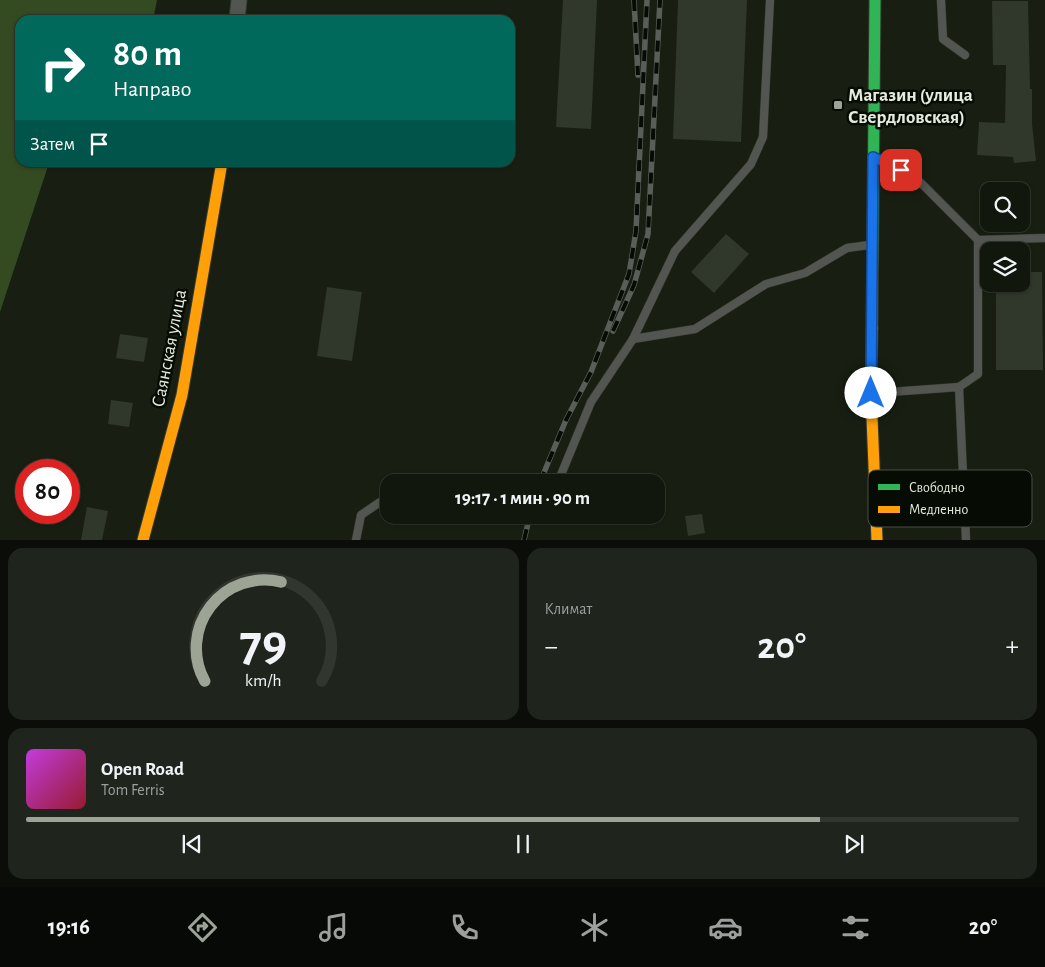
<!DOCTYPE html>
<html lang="ru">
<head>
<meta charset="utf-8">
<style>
	:root { --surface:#12170e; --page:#1f241c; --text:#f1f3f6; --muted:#9c9f9e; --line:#31362e; --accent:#9ca496 }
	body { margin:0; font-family:"Alegreya Sans",sans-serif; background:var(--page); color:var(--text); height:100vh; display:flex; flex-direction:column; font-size:19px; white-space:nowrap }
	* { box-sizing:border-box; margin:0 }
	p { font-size:16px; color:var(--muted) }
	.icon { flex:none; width:28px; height:28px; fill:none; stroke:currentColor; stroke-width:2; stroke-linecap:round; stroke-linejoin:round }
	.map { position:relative; height:540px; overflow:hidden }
	.details { display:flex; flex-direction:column; gap:8px; padding:8px; background:#0a0d08; flex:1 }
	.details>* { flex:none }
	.hud { position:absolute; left:15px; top:15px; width:500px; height:152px; border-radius:15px; box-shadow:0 1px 4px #0004,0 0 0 1px var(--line); background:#00695c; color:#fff; overflow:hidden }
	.fabs { position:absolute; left:980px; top:182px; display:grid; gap:10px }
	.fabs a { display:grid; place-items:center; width:50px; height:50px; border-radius:10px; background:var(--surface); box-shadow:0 1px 4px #0004,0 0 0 1px var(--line); font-size:25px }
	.speed { position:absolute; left:15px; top:459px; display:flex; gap:10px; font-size:25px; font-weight:700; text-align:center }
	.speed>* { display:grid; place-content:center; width:65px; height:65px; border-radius:50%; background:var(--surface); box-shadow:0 1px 4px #0004,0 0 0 1px var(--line); line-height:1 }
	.speed .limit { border:8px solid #d22; background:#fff; color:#111 }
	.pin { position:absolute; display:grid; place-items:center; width:42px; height:42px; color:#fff; margin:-21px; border-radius:10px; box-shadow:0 2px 8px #0006 }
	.me { position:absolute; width:55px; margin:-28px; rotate:0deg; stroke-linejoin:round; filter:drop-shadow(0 0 4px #0008) }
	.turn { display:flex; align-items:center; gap:18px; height:105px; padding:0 15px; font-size:22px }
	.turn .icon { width:65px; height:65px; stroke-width:2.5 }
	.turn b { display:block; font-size:35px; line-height:42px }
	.then { display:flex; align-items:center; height:48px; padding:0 15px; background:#0003; gap:10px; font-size:19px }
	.big { font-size:38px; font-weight:700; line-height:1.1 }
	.details .widget { flex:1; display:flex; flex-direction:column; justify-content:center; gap:8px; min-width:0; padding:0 18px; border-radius:15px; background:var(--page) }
	.details .dial { align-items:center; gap:0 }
	.dial svg { height:130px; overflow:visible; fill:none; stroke:var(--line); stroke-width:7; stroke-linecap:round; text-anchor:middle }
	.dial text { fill:var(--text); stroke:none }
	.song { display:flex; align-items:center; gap:15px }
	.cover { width:60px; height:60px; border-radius:8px; background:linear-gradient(135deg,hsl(290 70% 55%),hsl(350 70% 35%)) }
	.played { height:5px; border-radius:2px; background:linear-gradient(90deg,var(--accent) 80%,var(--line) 80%) }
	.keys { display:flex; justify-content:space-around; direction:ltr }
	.heat { display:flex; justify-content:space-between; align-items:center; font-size:28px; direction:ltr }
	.details .tiles { flex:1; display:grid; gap:8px; grid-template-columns:1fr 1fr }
	.widget:last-child { grid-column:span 2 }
	.trip { position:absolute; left:380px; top:474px; width:285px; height:50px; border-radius:15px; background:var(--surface); box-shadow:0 1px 4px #0004,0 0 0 1px var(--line); font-weight:700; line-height:50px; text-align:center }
	.menu { display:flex; height:80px; justify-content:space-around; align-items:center; background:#070906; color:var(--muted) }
	.menu .icon { width:35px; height:35px }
	.menu .on { color:var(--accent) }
	.menu b { font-size:22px; color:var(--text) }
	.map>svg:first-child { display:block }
	.forest { fill:#344a20 }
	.building { fill:#30372b }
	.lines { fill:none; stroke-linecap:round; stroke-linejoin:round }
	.lane-casing { stroke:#343b2f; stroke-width:9 }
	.street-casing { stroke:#343b2f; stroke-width:17 }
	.fast-casing { stroke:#343b2f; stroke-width:13 }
	.slow-casing { stroke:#343b2f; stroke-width:13 }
	.lane { stroke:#535650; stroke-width:8 }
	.street { stroke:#535650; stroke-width:15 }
	.fast { stroke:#30b455; stroke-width:11 }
	.slow { stroke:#ff9f0a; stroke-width:11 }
	.rail-casing { stroke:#5a5e58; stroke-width:5.5 }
	.rail { stroke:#060b04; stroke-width:4; stroke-dasharray:11; stroke-linecap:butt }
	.route-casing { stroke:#114b97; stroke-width:12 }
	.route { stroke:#1a73e8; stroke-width:9 }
	.poi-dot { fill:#9ca496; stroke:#060b04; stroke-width:2 }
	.labels { text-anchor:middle; stroke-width:5; stroke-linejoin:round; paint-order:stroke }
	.poi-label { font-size:19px; font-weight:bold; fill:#e3ecdd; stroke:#060b04; text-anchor:start }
	.street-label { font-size:19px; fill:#e3ecdd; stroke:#060b04 }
	.key { fill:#060b04; stroke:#484e45; stroke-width:1 }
	.key-label { font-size:14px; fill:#e3ecdd }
</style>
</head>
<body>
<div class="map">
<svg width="1045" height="540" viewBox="0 0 1045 540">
	<rect width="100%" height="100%" fill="#181f12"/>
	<!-- forest -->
	<polygon class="forest" points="0,0 157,0 153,20 20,20 20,162 49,163 0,312"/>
	<!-- building -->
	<g class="building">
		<polygon points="563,0 597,0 591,129 556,127"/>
		<polygon points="678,0 747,0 741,142 673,139"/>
		<polygon points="992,1 1028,1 1030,89 1032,89 1032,124 1036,161 1014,163 1013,157 977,155 979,122 1005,123 1006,65 993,65"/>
		<polygon points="726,234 749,254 714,293 691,272"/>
		<polygon points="1021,272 1042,272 1043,370 996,370 996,284 1021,284"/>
		<polygon points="327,287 362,292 352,361 317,356"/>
		<polygon points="120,334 148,338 144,362 116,358"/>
		<polygon points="111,400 133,403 129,427 108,424"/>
		<polygon points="87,507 108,511 102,540 81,540"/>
		<polygon points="702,514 705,533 688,536 685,516"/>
	</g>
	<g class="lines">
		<defs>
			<g id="lane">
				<polyline points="941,0 943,39 965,55"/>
				<polyline points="880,160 915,177 978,240 1045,238"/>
				<polyline points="633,339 695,329 766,284 805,273 847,248 869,245"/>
				<polyline points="959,387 978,374 978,240"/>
				<polyline points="876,393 959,387 966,540"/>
				<polyline points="558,482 591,402 633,339 675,251 751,164 763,137 770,0"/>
				<polyline points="356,540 361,515 389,496"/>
			</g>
			<polyline id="street" points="237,20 239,0"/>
			<polyline id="fast" points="872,328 875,0"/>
			<g id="slow">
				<polyline points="872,328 871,393 877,540"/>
				<polyline points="143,540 182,395 222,162"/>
			</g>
		</defs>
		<!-- lane casing -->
		<use href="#lane" class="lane-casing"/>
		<!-- street casing -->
		<use href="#street" class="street-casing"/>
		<!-- fast casing -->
		<use href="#fast" class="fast-casing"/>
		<!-- slow casing -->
		<use href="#slow" class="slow-casing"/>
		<!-- lane -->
		<use href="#lane" class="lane"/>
		<!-- street -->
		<use href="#street" class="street"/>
		<!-- fast -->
		<use href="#fast" class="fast"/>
		<!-- slow -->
		<use href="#slow" class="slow"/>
		<defs>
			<g id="rail">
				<polyline points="634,0 638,75"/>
				<polyline points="613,331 634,285 648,234 660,0"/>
				<polyline points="540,482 566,420 591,372 629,274 636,231 647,0"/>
				<polyline points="524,540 530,515"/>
			</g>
		</defs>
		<!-- rail casing -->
		<use href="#rail" class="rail-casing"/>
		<!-- rail -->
		<use href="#rail" class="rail"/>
	</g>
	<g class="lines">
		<defs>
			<polyline id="route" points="871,393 873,157 901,170"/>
		</defs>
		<!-- route casing -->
		<use href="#route" class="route-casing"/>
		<!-- route -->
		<use href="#route" class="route"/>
	</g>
	<!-- markers -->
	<rect class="poi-dot" x="833" y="100" width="10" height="10" rx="2.5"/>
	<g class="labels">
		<!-- poi labels -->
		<g class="poi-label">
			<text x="848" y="101">Магазин (улица<tspan x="848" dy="22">Свердловская)</tspan></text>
		</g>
		<!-- street labels -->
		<g class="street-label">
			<text transform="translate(168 348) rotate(-79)" y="7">Саянская улица</text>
		</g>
	</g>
	<!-- legend -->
	<rect x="868" y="470" width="164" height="57" rx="8" class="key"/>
	<rect x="878" y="484" width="22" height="6" fill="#30b455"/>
	<rect x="878" y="506" width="22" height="7" fill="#ff9f0a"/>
	<g class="key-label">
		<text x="909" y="492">Свободно</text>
		<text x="909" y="514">Медленно</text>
	</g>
</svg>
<div class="fabs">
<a><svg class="icon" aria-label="search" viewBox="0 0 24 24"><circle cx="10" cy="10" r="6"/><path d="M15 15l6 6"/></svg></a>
<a><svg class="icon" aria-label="layers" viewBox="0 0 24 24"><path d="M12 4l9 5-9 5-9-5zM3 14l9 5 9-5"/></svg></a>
</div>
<div class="speed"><div class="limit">80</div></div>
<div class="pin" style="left:901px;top:170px;background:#d93025"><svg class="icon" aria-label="arrive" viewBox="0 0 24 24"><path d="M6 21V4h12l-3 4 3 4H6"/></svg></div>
<svg class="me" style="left:871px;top:393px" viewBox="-20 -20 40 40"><circle r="19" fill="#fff"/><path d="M0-13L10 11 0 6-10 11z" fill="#1a73e8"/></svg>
<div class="trip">19:17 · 1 мин · 90 m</div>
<div class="hud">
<div class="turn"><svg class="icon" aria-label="right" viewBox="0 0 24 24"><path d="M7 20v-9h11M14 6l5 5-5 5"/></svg><div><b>80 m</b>Направо</div></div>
<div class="then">Затем<svg class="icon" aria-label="arrive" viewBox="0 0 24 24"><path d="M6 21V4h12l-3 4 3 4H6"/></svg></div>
</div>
</div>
<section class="details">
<div class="tiles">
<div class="widget dial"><svg viewBox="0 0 100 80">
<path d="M14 69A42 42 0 1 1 86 69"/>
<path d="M14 69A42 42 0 0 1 61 8" stroke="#9ca496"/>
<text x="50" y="56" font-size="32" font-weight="700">79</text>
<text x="50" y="72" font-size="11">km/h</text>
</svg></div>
<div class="widget"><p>Климат</p>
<div class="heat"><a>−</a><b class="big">20°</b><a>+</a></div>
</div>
<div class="widget">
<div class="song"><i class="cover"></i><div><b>Open Road</b><p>Tom Ferris</p></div></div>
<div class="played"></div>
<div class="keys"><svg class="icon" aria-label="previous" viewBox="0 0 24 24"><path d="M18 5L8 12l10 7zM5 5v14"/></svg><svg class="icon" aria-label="pause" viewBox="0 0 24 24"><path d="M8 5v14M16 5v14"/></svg><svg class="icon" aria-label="next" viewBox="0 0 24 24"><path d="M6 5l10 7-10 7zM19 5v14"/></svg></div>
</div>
</div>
</section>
<nav class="menu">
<b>19:16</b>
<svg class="icon on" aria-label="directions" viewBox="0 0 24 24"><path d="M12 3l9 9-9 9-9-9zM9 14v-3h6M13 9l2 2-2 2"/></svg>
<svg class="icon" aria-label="music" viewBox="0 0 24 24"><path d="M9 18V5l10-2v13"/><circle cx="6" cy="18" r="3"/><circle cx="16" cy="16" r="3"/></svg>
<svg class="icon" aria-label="phone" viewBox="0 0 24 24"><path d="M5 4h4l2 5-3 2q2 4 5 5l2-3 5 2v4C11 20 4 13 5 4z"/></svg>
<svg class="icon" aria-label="climate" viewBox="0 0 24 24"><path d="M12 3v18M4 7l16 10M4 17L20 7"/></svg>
<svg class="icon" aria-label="car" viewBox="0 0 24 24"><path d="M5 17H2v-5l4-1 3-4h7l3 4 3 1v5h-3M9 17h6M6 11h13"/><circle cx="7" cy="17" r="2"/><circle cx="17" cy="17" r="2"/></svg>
<svg class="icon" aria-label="filters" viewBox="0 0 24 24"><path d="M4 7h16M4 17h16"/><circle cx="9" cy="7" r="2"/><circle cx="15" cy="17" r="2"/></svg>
<b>20°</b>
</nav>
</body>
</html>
